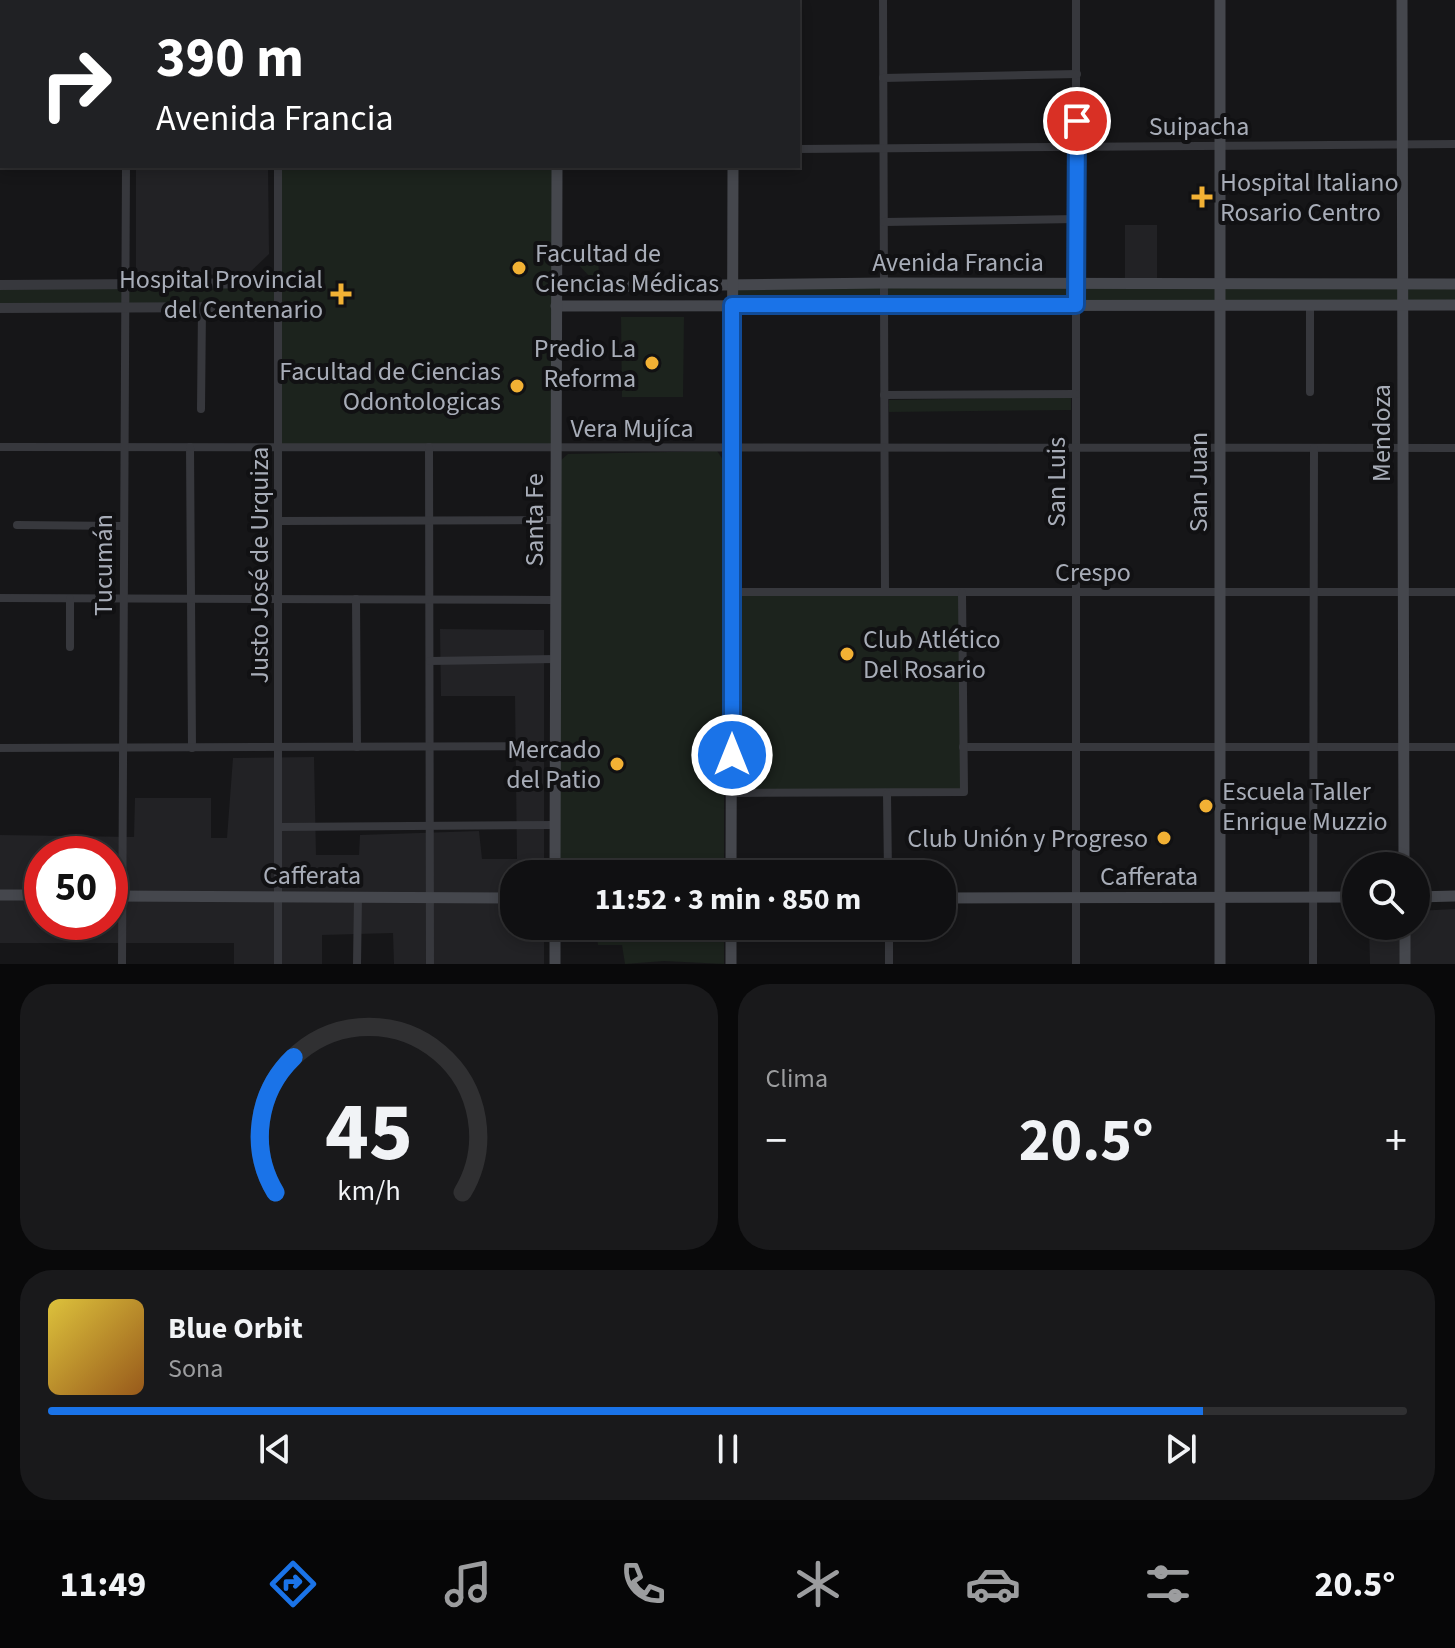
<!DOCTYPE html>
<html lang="es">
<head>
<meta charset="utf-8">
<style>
	:root { --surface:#101012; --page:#19191b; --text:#f1f3f6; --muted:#9c9d9f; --line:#303032; --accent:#1a73e8 }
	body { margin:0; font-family:"Source Sans 3",sans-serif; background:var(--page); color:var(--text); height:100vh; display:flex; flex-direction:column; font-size:30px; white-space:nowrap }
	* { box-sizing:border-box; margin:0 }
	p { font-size:26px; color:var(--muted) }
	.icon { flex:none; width:44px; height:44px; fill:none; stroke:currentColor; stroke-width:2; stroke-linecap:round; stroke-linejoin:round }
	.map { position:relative; height:964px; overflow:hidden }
	.details { display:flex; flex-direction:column; gap:20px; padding:20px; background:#09090a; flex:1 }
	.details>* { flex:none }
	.banner { position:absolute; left:0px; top:0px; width:800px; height:168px; box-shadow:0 4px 12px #0003,0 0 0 2px var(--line); background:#202124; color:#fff; overflow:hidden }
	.tools { position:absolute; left:1342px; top:852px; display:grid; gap:16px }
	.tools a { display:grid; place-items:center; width:88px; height:88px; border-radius:50%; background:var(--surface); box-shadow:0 4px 12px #0003,0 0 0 2px var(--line); font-size:40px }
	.speed { position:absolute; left:24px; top:836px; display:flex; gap:16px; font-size:40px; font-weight:700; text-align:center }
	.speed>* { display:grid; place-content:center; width:104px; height:104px; border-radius:50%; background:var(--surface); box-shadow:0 4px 12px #0003,0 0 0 2px var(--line); line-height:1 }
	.speed .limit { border:12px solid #d22; background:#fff; color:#111 }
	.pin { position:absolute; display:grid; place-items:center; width:68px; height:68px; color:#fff; margin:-34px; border:4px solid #fff; border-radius:50%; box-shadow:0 2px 8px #0007 }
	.me { position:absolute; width:88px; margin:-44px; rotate:0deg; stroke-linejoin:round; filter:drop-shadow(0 0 6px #0008) }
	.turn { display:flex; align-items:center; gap:28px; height:168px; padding:0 24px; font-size:36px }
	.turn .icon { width:104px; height:104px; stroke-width:2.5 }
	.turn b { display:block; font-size:56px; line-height:68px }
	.big { font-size:60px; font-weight:700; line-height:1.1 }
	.details .card { flex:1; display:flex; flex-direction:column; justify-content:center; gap:12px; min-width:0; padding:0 28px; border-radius:32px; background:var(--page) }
	.details .dial { align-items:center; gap:0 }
	.dial svg { height:208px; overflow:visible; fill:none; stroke:var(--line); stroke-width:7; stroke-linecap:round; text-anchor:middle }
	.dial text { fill:var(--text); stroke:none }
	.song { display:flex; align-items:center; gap:24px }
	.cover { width:96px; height:96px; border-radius:12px; background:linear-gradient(135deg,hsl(50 70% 55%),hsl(30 70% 35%)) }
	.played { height:8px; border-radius:4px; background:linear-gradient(90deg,var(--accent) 85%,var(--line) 85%) }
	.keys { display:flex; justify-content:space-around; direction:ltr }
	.heat { display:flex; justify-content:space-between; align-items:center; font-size:44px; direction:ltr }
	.details .tiles { flex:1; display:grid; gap:20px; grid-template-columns:1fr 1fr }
	.card:last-child { grid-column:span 2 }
	.trip { position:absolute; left:500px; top:860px; width:456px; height:80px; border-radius:32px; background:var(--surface); box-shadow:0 4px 12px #0003,0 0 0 2px var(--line); font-weight:700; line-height:80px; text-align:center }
	.tab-bar { display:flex; height:128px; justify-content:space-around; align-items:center; background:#060607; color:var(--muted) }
	.tab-bar .icon { width:56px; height:56px }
	.tab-bar .on { color:var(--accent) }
	.tab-bar b { font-size:36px; color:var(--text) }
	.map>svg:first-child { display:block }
	.built { fill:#222225; fill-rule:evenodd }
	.green { fill:#1c231d }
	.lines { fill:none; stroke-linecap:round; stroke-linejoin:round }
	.minor { stroke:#37383d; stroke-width:8 }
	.tertiary { stroke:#37383d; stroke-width:10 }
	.secondary { stroke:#45474d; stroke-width:11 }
	.route-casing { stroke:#114b97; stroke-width:20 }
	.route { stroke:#1a73e8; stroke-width:14 }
	.poi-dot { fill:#f2b134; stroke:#111113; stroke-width:3 }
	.labels { text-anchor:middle; stroke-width:8; stroke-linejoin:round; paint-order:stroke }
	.street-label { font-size:26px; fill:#a8adb8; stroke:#111113 }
	.poi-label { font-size:26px; fill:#a8adb8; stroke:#111113; text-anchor:end }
</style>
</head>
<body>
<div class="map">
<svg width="1455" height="964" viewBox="0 0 1455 964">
	<rect width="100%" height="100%" fill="#161618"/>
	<!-- built -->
	<g class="built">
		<polygon points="136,166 268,166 269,254 248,274 141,276 136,271"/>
		<rect x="1125" y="225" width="32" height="53"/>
		<path d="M440,629l104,1v244h-30v52h30v38h-150l-1,-31 -71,2v29h-88v-21h-234v-108l134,2 1,-39h76v40h16l6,-80 81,-1 2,98h43l1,-20 119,-4 3,28h35l-2,-163h-74zM42,854h68v68h-68z"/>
		<polygon points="1455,909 1455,964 1370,964 1369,926 1416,926 1416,911"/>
	</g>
	<!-- green -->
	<g class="green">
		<polygon points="278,166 557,166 556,448 279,447 278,307 0,308 0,285 278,283"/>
		<polygon points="571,251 598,251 599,278 591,278 572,258"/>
		<polygon points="1455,284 1455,305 732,305 732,286"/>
		<polygon points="621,317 684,317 683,397 622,397"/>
		<polygon points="1071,397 1071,410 889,412 889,400"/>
		<polygon points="717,451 724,461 724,874 560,874 560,461 568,454"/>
		<polygon points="732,592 962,593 964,792 732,793"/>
		<polygon points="595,926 724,926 724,964 664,961 625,964 622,945 598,945"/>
	</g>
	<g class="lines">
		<!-- minor -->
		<g class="minor">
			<polyline points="126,0 126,2"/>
			<polyline points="197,0 197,2"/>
			<polyline points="278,0 278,2"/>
			<polyline points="427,0 427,2"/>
			<polyline points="883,0 885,592"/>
			<polyline points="1076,0 1076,964"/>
			<polyline points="883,78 1077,74"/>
			<polyline points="0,145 2,145"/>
			<polyline points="798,149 1455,144"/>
			<polyline points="884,222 1076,219"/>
			<polyline points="1310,305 1310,392"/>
			<polyline points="884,395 1076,394"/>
			<polyline points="201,409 202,307"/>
			<polyline points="0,447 1455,448"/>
			<polyline points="190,447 192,748"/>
			<polyline points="429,447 430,964"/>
			<polyline points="279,521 556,520"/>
			<polyline points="17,525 123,526"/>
			<polyline points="732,592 1455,592"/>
			<polyline points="0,598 555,600"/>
			<polyline points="356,599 357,747"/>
			<polyline points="70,647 70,599"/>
			<polyline points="430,661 555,659"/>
			<polyline points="963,747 1455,747"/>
			<polyline points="0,748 555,746"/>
			<polyline points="732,793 964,792 962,593"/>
			<polyline points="887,794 888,874"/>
			<polyline points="278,827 555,825"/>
			<polyline points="122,964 126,166"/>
			<polyline points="278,964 278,166"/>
			<polyline points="357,964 358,897"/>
			<polyline points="889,964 889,926"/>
			<polyline points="1313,964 1314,448"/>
		</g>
		<!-- tertiary -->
		<g class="tertiary">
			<polyline points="0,285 278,283"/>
			<polyline points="0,308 279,307"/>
		</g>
		<!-- secondary -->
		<g class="secondary">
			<polyline points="556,0 556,2"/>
			<polyline points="1220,0 1220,964"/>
			<polyline points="1402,0 1404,866"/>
			<polyline points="733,2 733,0"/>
			<polyline points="556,287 885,283 1455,284"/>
			<polyline points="556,306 1455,305"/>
			<polyline points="555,874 557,166"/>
			<polyline points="731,874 733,166"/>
			<polyline points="0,895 42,895"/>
			<polyline points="110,896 514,898"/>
			<polyline points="1416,897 1455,896"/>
			<polyline points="942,898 1356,897"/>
			<polyline points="1405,926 1405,964"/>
			<polyline points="555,964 555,926"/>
			<polyline points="731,964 731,926"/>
		</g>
	</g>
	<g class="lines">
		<defs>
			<polyline id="route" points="732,755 732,305 1076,305 1077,121"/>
		</defs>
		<!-- route casing -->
		<use href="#route" class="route-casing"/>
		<!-- route -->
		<use href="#route" class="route"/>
	</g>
	<!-- markers -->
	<g class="poi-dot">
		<path d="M1198 185h8v8h8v8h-8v8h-8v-8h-8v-8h8z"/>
		<circle cx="519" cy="268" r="8"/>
		<path d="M337 282h8v8h8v8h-8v8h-8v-8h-8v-8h8z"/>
		<circle cx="652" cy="363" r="8"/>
		<circle cx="517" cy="386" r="8"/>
		<circle cx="847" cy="654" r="8"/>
		<circle cx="617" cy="764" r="8"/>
		<circle cx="1206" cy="806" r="8"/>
		<circle cx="1164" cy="838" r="8"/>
	</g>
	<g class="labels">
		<!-- street labels -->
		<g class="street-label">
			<text x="1199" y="135">Suipacha</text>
			<text x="958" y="271">Avenida Francia</text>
			<text x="632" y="437">Vera Mujíca</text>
			<text transform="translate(1381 433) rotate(-90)" y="9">Mendoza</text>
			<text transform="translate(1056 482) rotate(-90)" y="9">San Luis</text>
			<text transform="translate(1198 482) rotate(-90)" y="9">San Juan</text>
			<text transform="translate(534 520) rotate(-90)" y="9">Santa Fe</text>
			<text transform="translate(103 565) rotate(-90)" y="9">Tucumán</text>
			<text transform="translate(259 565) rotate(-90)" y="9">Justo José de Urquiza</text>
			<text x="1093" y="581">Crespo</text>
			<text x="312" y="884">Cafferata</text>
			<text x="1149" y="885">Cafferata</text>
		</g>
		<!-- poi labels -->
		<g class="poi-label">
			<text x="1220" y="191" text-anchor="start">Hospital Italiano<tspan x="1220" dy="30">Rosario Centro</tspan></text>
			<text x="535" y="262" text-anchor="start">Facultad de<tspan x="535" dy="30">Ciencias Médicas</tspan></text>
			<text x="323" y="288">Hospital Provincial<tspan x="323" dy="30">del Centenario</tspan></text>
			<text x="636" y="357">Predio La<tspan x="636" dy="30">Reforma</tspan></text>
			<text x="501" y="380">Facultad de Ciencias<tspan x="501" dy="30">Odontologicas</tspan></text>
			<text x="863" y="648" text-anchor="start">Club Atlético<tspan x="863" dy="30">Del Rosario</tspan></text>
			<text x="601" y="758">Mercado<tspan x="601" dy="30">del Patio</tspan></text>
			<text x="1222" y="800" text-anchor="start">Escuela Taller<tspan x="1222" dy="30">Enrique Muzzio</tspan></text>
			<text x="1148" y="847">Club Unión y Progreso</text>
		</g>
	</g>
</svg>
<div class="tools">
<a><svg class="icon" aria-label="search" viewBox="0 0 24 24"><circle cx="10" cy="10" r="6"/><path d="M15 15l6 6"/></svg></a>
</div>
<div class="speed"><div class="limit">50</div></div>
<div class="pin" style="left:1077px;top:121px;background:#d93025"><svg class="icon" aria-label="arrive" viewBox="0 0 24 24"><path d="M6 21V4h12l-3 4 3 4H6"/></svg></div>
<svg class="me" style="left:732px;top:755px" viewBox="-20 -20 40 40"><circle r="17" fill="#1a73e8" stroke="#fff" stroke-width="3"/><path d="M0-11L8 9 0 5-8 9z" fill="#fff"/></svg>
<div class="trip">11:52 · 3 min · 850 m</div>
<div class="banner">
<div class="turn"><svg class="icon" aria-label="right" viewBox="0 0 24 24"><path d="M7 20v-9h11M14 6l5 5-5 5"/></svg><div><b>390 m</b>Avenida Francia</div></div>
</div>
</div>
<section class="details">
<div class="tiles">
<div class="card dial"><svg viewBox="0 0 100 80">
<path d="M14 69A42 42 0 1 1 86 69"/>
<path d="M14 69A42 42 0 0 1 21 17" stroke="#1a73e8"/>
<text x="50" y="56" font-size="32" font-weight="700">45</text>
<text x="50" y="72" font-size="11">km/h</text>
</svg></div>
<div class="card"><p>Clima</p>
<div class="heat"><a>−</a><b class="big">20.5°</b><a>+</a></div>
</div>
<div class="card">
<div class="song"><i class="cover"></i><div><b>Blue Orbit</b><p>Sona</p></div></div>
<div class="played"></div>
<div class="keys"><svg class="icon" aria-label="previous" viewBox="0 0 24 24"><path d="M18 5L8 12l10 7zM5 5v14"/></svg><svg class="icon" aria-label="pause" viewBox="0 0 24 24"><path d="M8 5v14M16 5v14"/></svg><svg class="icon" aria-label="next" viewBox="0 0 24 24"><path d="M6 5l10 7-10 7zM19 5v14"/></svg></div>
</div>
</div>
</section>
<nav class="tab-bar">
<b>11:49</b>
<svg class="icon on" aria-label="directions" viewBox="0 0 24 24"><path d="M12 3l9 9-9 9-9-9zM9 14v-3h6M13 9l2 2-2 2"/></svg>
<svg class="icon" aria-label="music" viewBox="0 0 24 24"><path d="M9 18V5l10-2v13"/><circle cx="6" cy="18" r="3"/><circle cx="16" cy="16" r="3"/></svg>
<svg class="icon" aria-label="phone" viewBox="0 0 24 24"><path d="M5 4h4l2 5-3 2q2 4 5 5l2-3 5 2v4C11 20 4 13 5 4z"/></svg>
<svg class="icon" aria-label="climate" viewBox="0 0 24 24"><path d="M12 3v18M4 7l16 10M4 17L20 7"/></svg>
<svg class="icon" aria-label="car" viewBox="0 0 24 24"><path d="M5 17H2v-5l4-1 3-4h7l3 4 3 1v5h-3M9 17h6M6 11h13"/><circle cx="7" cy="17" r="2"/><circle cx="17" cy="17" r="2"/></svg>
<svg class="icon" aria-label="filters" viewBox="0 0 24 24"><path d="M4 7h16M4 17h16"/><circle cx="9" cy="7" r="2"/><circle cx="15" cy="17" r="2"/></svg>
<b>20.5°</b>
</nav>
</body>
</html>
